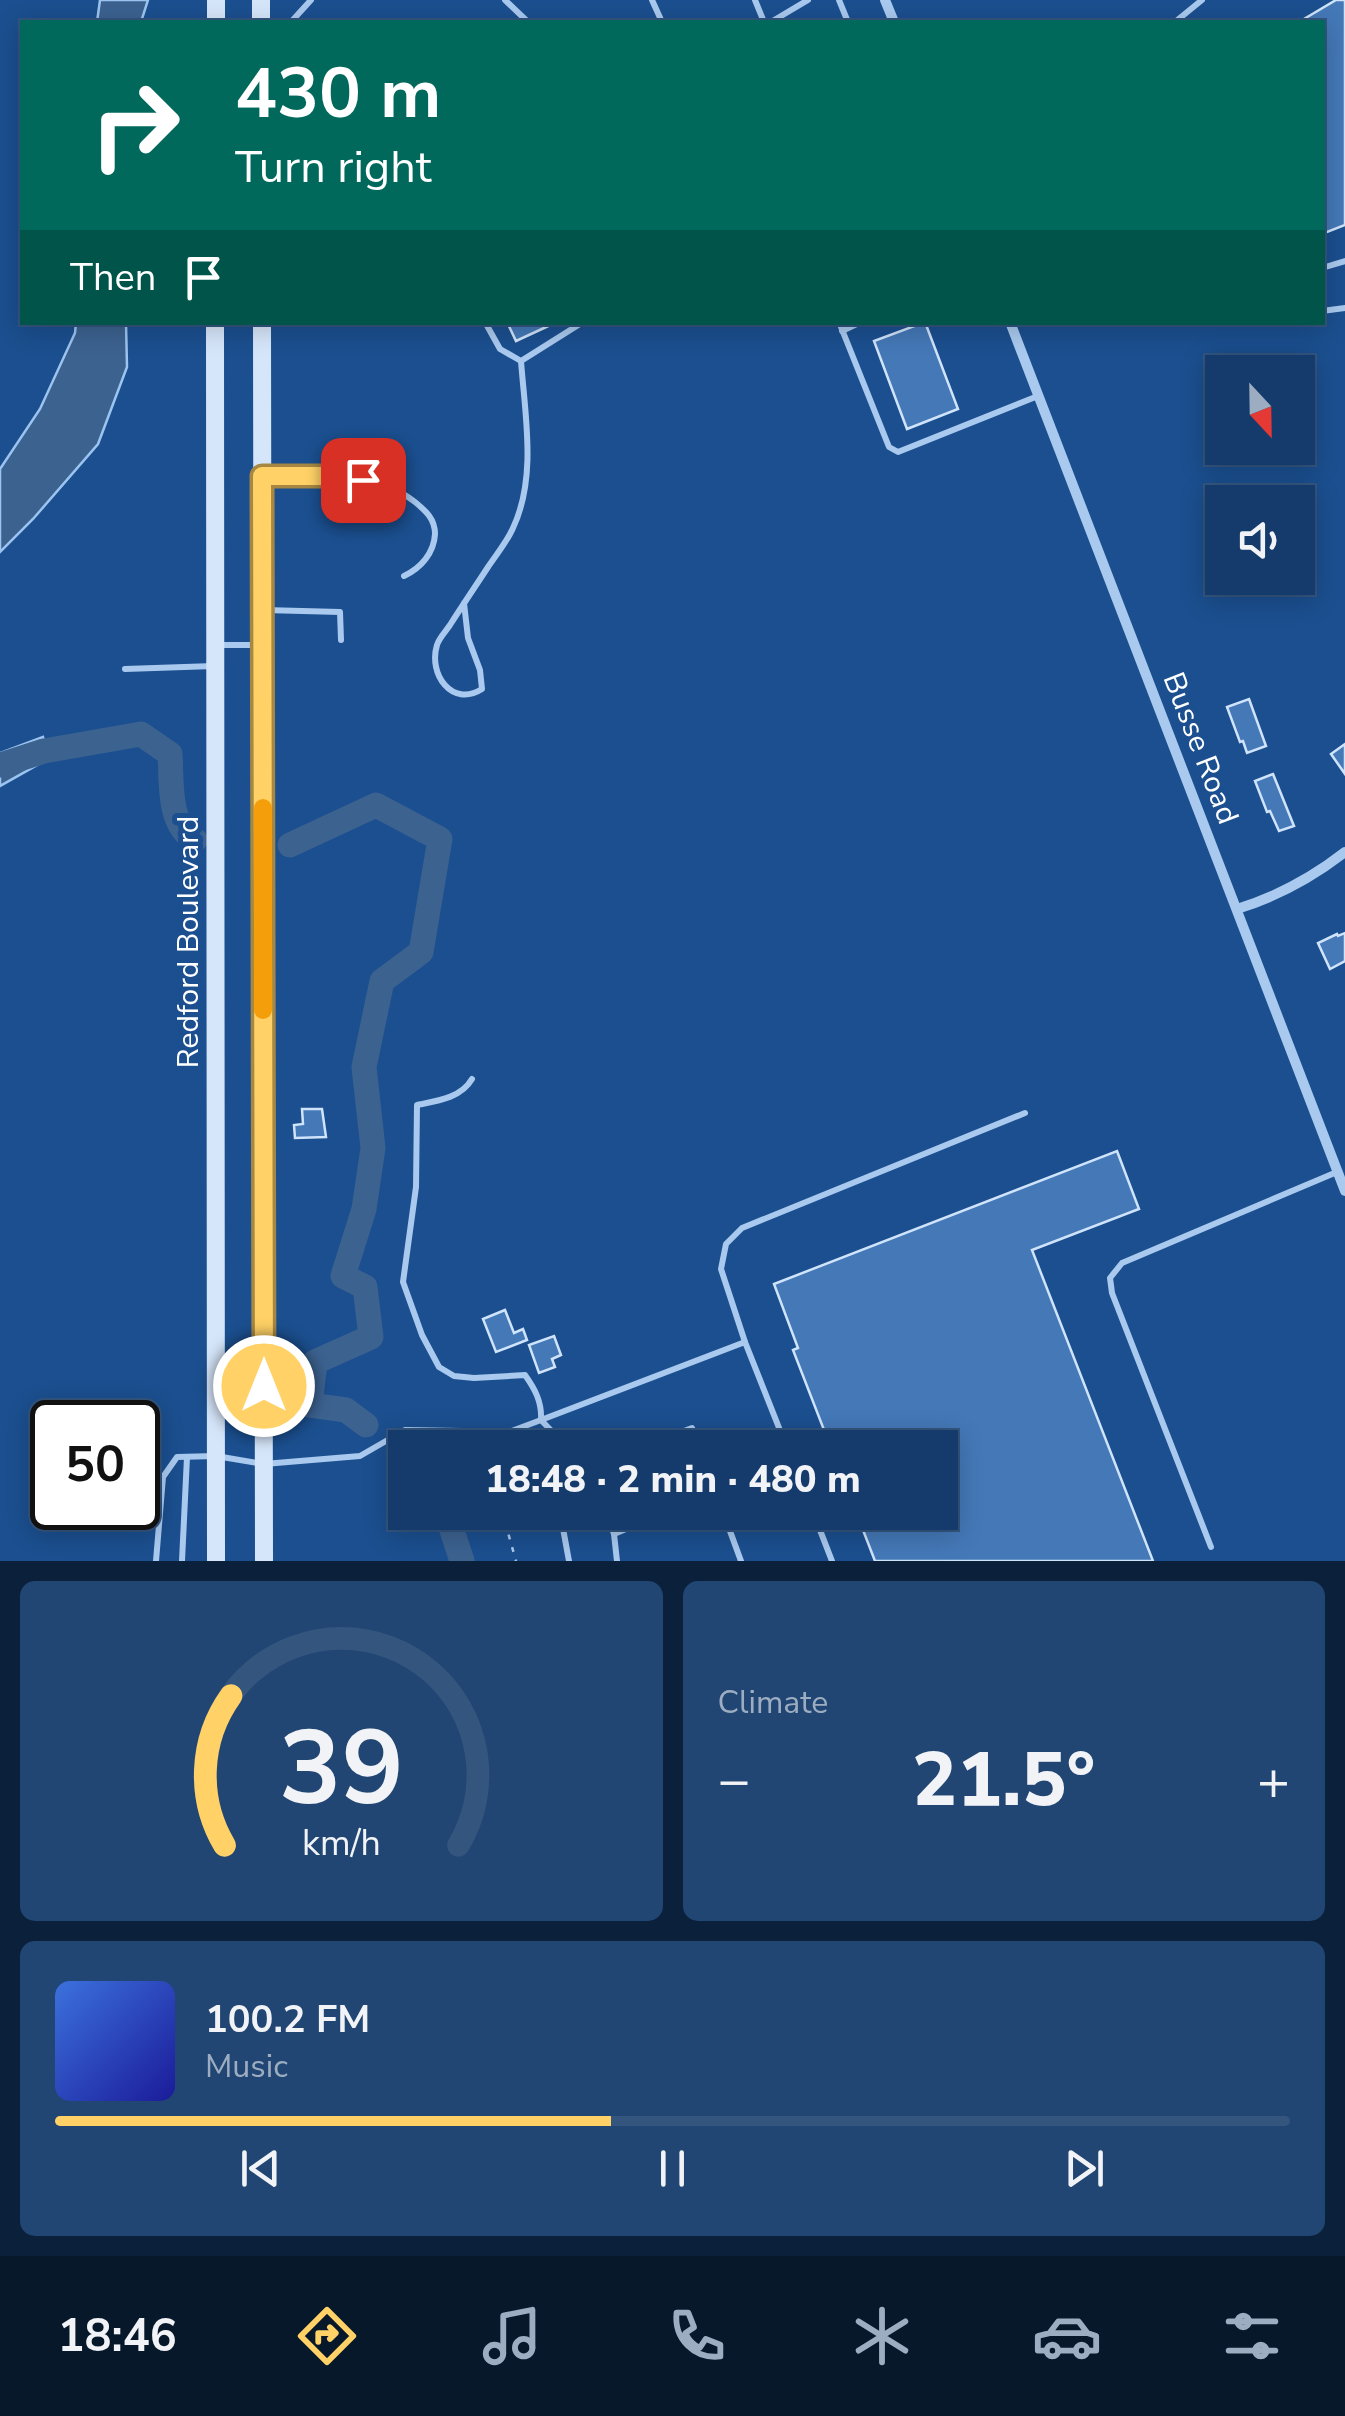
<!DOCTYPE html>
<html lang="en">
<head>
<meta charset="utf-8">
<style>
	:root { --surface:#143b6b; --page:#214673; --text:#f1f3f6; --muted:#9dadc1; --line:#33557e; --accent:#ffd166 }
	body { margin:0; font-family:"Nunito Sans",sans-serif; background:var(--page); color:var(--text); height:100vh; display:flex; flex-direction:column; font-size:38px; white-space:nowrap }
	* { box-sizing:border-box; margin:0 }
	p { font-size:32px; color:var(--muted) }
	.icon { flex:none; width:55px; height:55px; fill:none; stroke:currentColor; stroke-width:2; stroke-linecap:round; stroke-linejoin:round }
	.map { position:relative; height:1561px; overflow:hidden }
	.details { display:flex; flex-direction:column; gap:20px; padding:20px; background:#0b203b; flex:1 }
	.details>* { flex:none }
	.guide { position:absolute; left:20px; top:20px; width:1305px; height:305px; border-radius:0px; box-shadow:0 5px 25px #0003,0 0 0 2px var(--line); background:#00695c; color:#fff; overflow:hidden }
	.needle { width:65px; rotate:158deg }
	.controls { position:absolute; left:1205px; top:355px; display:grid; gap:20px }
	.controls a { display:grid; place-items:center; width:110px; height:110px; border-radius:0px; background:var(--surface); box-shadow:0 5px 25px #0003,0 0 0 2px var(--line); font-size:50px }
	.speed { position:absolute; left:30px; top:1400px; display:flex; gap:20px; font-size:50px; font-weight:700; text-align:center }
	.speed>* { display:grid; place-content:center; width:130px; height:130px; border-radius:50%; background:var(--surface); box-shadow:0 5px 25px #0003,0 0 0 2px var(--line); line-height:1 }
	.speed .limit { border:5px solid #111; border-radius:15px; background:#fff; color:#111 }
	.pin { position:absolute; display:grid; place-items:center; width:85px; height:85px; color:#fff; margin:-42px; border-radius:20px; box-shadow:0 5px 15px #0006 }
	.me { position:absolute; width:110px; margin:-55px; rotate:0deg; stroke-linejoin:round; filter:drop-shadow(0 0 8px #0008) }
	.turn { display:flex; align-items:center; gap:35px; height:210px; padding:0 50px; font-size:45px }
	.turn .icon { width:130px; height:130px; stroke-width:2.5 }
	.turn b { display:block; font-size:70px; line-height:85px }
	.then { display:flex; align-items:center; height:95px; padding:0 50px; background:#0003; gap:20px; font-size:38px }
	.big { font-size:75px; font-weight:800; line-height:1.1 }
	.details .tile { flex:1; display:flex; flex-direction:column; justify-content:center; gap:15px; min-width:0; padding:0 35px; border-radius:15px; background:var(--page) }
	.details .dial { align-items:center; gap:0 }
	.dial svg { height:260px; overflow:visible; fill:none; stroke:var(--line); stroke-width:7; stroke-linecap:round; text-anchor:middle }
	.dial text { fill:var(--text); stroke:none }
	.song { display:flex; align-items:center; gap:30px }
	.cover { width:120px; height:120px; border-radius:15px; background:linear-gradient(135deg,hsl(220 70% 55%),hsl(240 70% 35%)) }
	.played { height:10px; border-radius:5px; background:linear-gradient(90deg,var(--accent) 45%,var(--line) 45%) }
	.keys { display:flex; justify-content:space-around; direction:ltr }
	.heat { display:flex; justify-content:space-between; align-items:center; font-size:55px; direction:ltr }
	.details .tiles { flex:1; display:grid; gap:20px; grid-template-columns:1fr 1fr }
	.tile:last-child { grid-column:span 2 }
	.trip { position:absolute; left:388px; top:1430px; width:570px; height:100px; border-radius:0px; background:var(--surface); box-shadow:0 5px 25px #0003,0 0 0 2px var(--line); font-weight:800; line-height:100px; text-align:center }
	.menu { display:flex; height:160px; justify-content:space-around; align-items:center; background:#08182b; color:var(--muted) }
	.menu .icon { width:70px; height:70px }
	.menu .on { color:var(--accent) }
	.menu b { font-size:45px; color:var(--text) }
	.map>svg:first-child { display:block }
	.water { fill:#3c6290; stroke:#9cc4f0; stroke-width:2.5 }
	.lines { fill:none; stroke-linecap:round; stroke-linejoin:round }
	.river { stroke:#3c6290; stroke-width:25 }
	.building { fill:#4478b7; stroke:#cfe3fa; stroke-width:2.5 }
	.path { stroke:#a9c9ee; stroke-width:2.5; stroke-dasharray:5 8; stroke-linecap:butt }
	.service { stroke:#a9c9ee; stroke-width:6 }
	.minor { stroke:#a9c9ee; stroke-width:10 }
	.secondary { stroke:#d6e6fa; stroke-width:18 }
	.route-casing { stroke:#a68842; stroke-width:25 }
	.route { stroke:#ffd166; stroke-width:18 }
	.slow { stroke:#f59e0b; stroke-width:18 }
	.labels { text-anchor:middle; stroke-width:10; stroke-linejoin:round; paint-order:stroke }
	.street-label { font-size:30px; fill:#fff; stroke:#1b4f8f }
</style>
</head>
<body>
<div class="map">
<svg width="1345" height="1561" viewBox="0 0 1345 1561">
	<rect width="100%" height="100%" fill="#1b4f8f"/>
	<!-- water -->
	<g class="water">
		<polygon points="100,0 148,0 141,22 97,22"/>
		<polygon points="76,323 126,323 127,367 98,444 33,519 0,552 0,469 40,409 75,333"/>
		<polygon points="43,737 48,759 0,786 0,753"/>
	</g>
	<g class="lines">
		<!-- river -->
		<g class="river">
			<path d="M0,765l44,-14 97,-17 29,20c2,26 -3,71 25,86"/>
			<polyline points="290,845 376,805 440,839 421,952 382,981 364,1067 373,1148 364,1209 343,1276 365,1287 371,1337 315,1362 310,1405 346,1410 366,1425"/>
			<polyline points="401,1456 405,1459"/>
			<polyline points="446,1512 462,1561"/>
		</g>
	</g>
	<!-- building -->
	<g class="building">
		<polygon points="1336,0 1345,0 1345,225 1322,234 1322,22 1299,22"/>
		<polygon points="507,322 557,322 516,341"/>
		<polygon points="925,322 958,409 907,429 874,341"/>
		<polygon points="1249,699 1266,746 1247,753 1243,741 1240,742 1227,707"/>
		<polygon points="1345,744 1345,774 1331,754"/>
		<polygon points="1273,774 1294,826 1279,831 1270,811 1267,812 1255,781"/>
		<polygon points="1345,933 1345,961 1330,969 1318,943 1337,934 1338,936"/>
		<polygon points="302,1109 322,1109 326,1137 295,1138 294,1125 303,1124"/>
		<polygon points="1117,1151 1139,1209 1032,1250 1153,1561 875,1561 856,1512 940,1512 940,1448 831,1448 793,1350 798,1348 774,1284"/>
		<polygon points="505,1310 514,1333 523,1329 527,1340 496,1352 483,1319"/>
		<polygon points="554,1336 561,1355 552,1359 555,1367 539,1373 529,1345"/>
	</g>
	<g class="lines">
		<!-- path -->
		<polyline class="path" points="496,1512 507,1529 516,1561"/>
		<!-- service -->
		<g class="service">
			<polyline points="505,0 528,22"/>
			<polyline points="652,0 662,22"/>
			<polyline points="755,0 764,22"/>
			<polyline points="839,0 848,22"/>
			<polyline points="291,22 311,0"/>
			<polyline points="771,22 808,0"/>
			<polyline points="1175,22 1202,0"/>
			<polyline points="1322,268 1345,261"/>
			<polyline points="1322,311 1345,308"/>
			<polyline points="485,322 500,349 521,361 583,322"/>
			<polyline points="839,322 889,447 898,452 1038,396"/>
			<polyline points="842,331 861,322"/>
			<path d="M263,476c52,0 109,-8 152,26 11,9 20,17 20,32 -1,19 -14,34 -31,42"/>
			<path d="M464,603l4,35 12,32 2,19c-30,19 -54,-15 -45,-44 2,-7 9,-14 13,-20 12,-19 25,-38 38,-58 8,-12 19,-25 25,-39 24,-51 12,-113 8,-167"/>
			<polyline points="264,610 340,612 341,640"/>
			<polyline points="219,645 261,645"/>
			<polyline points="125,669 214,666"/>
			<path d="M472,1079c-11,19 -35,22 -55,26l-1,82 -13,95 19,53 17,32 15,9 20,2 51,-3c10,14 17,27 16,45l-56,21"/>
			<polyline points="745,1342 721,1269 726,1244 742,1228 1025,1113"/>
			<polyline points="568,1448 541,1420 745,1342 787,1448"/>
			<polyline points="638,1448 692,1428 699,1448"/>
			<polyline points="556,1512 562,1523 569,1561"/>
			<polyline points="606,1512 614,1534 617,1561"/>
			<polyline points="723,1512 741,1561"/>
			<polyline points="813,1512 832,1561"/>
			<polyline points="614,1534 667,1512"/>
			<polyline points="1211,1547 1112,1293 1110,1278 1122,1263 1337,1172"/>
			<polyline points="156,1561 163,1477 177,1457 216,1456 264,1464 360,1456 405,1430 461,1431 500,1448"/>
			<polyline points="182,1561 187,1457"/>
		</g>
		<!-- minor -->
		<g class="minor">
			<polyline points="885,0 894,22"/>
			<polyline points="1010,322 1345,1191"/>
			<path d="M1237,909c39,-12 76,-32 108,-57"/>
		</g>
		<!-- secondary -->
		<g class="secondary">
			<polyline points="216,22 216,0"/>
			<polyline points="261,22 261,0"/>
			<polyline points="215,322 216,1561"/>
			<polyline points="262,322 264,1561"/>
		</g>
	</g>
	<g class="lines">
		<defs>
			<polyline id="route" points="264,1386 262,476 342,476 363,480"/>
		</defs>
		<!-- route casing -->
		<use href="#route" class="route-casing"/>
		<!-- route -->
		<use href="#route" class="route"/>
		<!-- slow -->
		<polyline class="slow" points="263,808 263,1010"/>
	</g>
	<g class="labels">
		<!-- street labels -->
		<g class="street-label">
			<text transform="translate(1201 748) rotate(69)" y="10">Busse Road</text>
			<text transform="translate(188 942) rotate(-90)" y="10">Redford Boulevard</text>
		</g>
	</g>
</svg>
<div class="controls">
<a><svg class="needle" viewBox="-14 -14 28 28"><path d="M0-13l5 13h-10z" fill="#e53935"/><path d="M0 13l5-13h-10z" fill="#9dadc1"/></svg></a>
<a><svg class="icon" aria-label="sound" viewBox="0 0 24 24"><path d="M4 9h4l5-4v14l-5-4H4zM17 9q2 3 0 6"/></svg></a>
</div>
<div class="speed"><div class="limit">50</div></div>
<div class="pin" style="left:363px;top:480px;background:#d93025"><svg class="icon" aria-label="arrive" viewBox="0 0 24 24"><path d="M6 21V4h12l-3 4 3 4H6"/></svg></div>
<svg class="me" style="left:264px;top:1386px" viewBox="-20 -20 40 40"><circle r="17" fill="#ffd166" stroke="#fff" stroke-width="3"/><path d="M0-11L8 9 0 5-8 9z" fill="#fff"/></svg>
<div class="trip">18:48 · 2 min · 480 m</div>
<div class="guide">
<div class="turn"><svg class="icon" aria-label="right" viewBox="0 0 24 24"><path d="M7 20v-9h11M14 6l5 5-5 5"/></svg><div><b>430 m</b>Turn right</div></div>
<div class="then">Then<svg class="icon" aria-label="arrive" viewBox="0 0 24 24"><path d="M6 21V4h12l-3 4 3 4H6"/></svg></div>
</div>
</div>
<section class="details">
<div class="tiles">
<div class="tile dial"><svg viewBox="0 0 100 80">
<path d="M14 69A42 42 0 1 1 86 69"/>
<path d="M14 69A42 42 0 0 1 16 23" stroke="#ffd166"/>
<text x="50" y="56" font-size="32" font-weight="700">39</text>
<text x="50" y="72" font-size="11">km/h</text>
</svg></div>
<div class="tile"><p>Climate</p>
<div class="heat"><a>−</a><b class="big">21.5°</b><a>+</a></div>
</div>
<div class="tile">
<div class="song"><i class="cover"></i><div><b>100.2 FM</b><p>Music</p></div></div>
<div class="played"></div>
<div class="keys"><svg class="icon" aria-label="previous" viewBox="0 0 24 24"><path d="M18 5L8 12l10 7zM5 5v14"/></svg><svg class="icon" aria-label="pause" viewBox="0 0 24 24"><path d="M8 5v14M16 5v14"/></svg><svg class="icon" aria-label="next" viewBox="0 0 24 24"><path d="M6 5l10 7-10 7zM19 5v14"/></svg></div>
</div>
</div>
</section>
<nav class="menu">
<b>18:46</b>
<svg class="icon on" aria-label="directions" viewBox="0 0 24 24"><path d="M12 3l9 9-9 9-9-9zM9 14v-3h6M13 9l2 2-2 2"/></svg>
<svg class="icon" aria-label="music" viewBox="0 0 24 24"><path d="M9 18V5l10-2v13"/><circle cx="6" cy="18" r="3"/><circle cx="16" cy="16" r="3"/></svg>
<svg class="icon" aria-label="phone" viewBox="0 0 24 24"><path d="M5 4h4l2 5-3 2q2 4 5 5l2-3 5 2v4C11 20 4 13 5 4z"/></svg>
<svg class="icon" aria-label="climate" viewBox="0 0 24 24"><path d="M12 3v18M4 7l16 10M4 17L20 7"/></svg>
<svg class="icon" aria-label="car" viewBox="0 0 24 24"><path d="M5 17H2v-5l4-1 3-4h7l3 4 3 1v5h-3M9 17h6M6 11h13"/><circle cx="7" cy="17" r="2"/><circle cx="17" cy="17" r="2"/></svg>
<svg class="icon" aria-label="filters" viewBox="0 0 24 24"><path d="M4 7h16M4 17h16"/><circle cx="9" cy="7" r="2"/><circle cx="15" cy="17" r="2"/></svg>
</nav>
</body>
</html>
